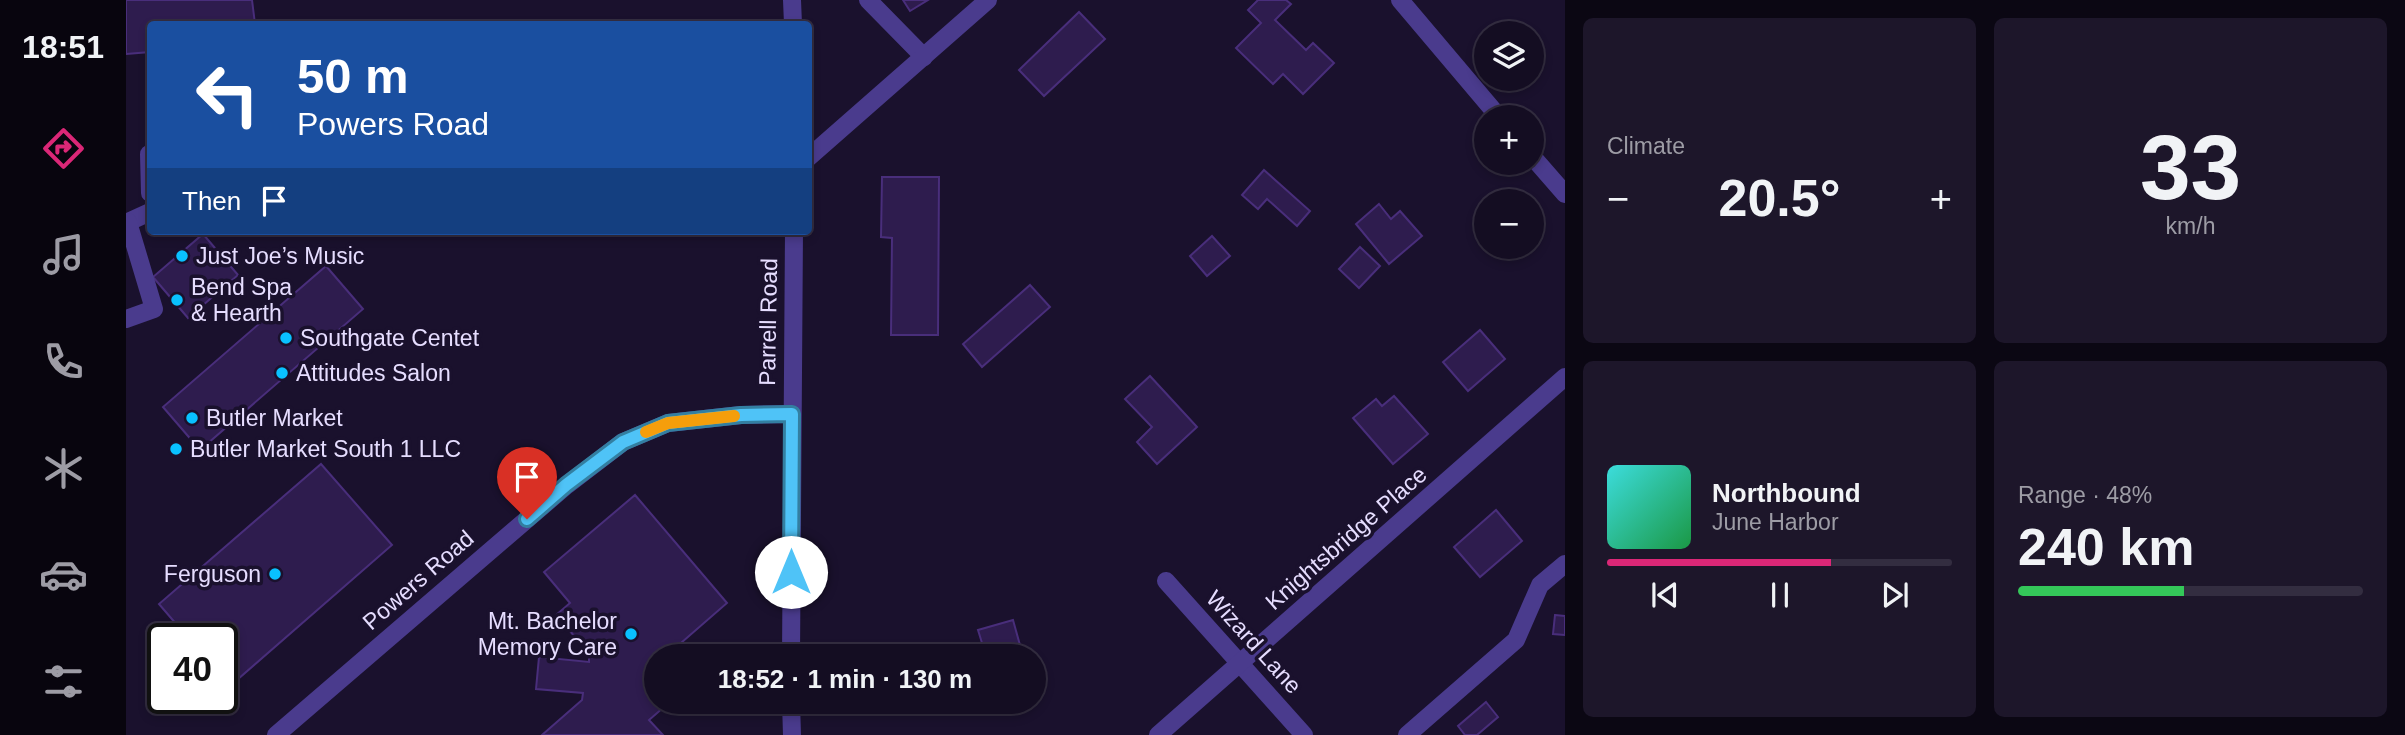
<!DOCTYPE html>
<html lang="en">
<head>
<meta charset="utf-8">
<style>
	:root { --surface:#140d22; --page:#1d162a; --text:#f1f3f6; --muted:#9d9ca5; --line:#332d40; --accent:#db2777 }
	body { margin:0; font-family:Helvetica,sans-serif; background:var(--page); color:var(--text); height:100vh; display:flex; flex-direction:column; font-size:26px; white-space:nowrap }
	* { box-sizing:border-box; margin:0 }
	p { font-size:23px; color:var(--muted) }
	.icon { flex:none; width:38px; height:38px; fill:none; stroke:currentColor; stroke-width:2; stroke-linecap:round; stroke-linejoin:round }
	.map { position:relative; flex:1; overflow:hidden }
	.side { display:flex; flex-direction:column; gap:18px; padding:18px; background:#0b0713; width:840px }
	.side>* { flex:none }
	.top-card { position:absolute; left:21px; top:21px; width:665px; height:214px; border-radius:7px; box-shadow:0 4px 10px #0003,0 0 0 2px var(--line); background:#1a4fa0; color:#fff; overflow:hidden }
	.controls { position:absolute; left:1348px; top:21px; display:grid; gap:14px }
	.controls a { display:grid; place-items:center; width:70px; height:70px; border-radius:50%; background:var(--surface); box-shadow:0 4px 10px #0003,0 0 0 2px var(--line); font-size:35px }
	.speed { position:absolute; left:21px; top:623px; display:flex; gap:14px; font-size:35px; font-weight:700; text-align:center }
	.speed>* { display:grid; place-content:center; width:91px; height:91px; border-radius:50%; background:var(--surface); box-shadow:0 4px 10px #0003,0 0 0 2px var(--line); line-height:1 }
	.speed .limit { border:4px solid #111; border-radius:10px; background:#fff; color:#111 }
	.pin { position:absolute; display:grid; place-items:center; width:60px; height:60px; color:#fff; margin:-72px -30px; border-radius:50% 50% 50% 0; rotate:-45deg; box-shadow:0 0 7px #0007 }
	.pin .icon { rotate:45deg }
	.me { position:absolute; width:77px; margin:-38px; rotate:0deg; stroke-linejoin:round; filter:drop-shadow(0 0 5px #0008) }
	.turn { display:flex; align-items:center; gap:24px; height:147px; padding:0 35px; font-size:32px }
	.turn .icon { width:91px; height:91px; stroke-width:2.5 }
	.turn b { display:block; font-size:49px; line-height:60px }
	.then { display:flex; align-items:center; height:66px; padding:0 35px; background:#0003; gap:14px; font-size:26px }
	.big { font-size:52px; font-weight:600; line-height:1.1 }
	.side .tile { flex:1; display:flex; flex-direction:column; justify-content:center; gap:10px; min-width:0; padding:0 24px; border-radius:10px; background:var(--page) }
	.side .dial { align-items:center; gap:0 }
	.dial b { font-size:91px; line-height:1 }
	.song { display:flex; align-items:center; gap:21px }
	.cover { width:84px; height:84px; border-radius:10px; background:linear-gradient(135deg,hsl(180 70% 55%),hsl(140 70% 35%)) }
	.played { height:7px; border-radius:4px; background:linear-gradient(90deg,var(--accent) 65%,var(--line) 65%) }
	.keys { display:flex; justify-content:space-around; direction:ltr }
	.heat { display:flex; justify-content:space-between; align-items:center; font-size:38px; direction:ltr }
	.charge { height:10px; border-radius:5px; background:linear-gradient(90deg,#34c759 48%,var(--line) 0) }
	.side .tiles { flex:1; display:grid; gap:18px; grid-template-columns:repeat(2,1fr) }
	.trip { position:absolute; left:518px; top:644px; width:402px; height:70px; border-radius:35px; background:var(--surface); box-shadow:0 4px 10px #0003,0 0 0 2px var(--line); font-weight:600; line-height:70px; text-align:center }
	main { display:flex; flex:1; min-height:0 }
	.tabs { display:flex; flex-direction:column; width:126px; justify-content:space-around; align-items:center; background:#08050e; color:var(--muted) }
	.tabs .icon { width:49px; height:49px }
	.tabs .on { color:var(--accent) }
	.tabs b { font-size:32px; color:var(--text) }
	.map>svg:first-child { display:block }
	.building { fill:#2e1c4e; stroke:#492e7b; stroke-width:2 }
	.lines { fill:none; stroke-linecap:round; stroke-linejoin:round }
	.minor { stroke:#4a3b8d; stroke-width:18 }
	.route-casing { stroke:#337fa1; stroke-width:18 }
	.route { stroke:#4fc3f7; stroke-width:12 }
	.slow { stroke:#f59e0b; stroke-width:12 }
	.poi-dot { fill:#09c1ff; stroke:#1a112d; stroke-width:2.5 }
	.labels { text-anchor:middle; stroke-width:7; stroke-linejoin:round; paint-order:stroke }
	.poi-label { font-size:23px; fill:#e6ddff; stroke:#1a112d; text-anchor:start }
	.street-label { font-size:23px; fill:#e6ddff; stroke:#1a112d }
</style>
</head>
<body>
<main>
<nav class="tabs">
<b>18:51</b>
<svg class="icon on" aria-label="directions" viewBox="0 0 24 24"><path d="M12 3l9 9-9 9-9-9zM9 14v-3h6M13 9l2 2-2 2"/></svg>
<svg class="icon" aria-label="music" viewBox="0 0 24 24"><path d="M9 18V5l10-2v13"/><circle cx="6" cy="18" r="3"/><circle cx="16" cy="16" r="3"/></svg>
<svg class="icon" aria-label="phone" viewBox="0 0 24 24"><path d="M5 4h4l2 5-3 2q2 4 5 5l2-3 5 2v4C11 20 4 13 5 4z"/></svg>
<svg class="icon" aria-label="climate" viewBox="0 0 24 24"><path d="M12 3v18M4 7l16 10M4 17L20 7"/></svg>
<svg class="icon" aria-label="car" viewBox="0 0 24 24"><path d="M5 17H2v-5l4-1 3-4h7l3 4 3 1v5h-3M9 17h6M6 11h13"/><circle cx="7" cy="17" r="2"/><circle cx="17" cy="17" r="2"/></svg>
<svg class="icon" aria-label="filters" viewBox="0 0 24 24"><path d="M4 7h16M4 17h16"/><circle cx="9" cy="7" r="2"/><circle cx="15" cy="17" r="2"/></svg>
</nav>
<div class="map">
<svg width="1439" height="735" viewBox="0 0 1439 735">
	<rect width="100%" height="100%" fill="#1a112d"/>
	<!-- building -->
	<g class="building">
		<polygon points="0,0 126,0 129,24 24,24 24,52 0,54"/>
		<polygon points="777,0 802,0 784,11"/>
		<polygon points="1132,0 1160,0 1165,4 1149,20 1180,50 1187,43 1208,63 1177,94 1157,74 1147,84 1110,48 1135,23 1122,10"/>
		<polygon points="953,12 979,39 918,96 893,70"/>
		<polygon points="1138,170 1184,211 1171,226 1141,199 1132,209 1116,195"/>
		<polygon points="756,177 813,177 812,335 765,335 766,238 755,237"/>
		<polygon points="1253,204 1265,219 1274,211 1296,236 1263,264 1230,224"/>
		<polygon points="77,234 112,275 62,318 27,277"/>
		<polygon points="1086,236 1104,256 1081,276 1064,256"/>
		<polygon points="1234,247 1254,266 1233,288 1213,269"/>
		<polygon points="200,266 237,309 74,450 37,407"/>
		<polygon points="904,285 924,307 856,367 837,344"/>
		<polygon points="1354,330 1379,359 1342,391 1317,362"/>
		<polygon points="1024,376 1071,427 1031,464 1011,442 1026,427 999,399"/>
		<polygon points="1268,396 1302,434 1267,464 1227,418 1250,399 1256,406"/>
		<polygon points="195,464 266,545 104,686 96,677 96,639 63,639 33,604"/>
		<polygon points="509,495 601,603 540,656 530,656 530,702 566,702 565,710 538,707 523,720 537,735 416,735 456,700 457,693 410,689 413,657 463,662 463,653 430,615 444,603 418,572"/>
		<polygon points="1370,510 1396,541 1354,577 1328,547"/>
		<polygon points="1429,615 1439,616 1439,635 1427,634"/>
		<polygon points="887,620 897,656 860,656 852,630"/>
		<polygon points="1360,702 1372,717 1351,735 1339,735 1332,726"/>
	</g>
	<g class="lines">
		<!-- minor -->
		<g class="minor">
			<polyline points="666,0 667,24"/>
			<polyline points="742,0 798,57"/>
			<polyline points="1274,0 1373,117"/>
			<polyline points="23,154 24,193"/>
			<polyline points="1405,155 1439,194"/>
			<polyline points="682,158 862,0"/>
			<polyline points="0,223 24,212"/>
			<polyline points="0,319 28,309 2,222"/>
			<polyline points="1040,581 1178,735"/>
			<polyline points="665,656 668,231"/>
			<polyline points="665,702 666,735"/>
			<polyline points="150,735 441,485 497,442 542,423 615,415 666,414"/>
			<polyline points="1032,735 1439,377"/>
			<polyline points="1281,735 1390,640 1414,585 1439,564"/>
		</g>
	</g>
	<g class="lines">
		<defs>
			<polyline id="route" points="401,519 440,485 497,442 542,423 615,415 666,414 665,572"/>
		</defs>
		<!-- route casing -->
		<use href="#route" class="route-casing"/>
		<!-- route -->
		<use href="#route" class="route"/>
		<!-- slow -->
		<polyline class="slow" points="520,432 542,423 608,416"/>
	</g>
	<!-- markers -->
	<g class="poi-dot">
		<circle cx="56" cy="256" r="7"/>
		<circle cx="51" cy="300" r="7"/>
		<circle cx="160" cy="338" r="7"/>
		<circle cx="156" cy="373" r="7"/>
		<circle cx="66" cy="418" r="7"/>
		<circle cx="50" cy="449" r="7"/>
		<circle cx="149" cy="574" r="7"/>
		<circle cx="505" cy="634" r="7"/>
	</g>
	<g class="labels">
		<!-- poi labels -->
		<g class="poi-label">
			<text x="70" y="264">Just Joe’s Music</text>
			<text x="65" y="295">Bend Spa<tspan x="65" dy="26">&amp; Hearth</tspan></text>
			<text x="174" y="346">Southgate Centet</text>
			<text x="170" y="381">Attitudes Salon</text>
			<text x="80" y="426">Butler Market</text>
			<text x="64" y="457">Butler Market South 1 LLC</text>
			<text x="135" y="582" text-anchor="end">Ferguson</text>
			<text x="491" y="629" text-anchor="end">Mt. Bachelor<tspan x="491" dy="26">Memory Care</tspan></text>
		</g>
		<!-- street labels -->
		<g class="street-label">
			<text transform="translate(642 322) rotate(-89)" y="8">Parrell Road</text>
			<text transform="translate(1220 538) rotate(-41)" y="8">Knightsbridge Place</text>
			<text transform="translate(292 580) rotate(-41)" y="8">Powers Road</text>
			<text transform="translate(1128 642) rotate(48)" y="8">Wizard Lane</text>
		</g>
	</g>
</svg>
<div class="controls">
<a><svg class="icon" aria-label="layers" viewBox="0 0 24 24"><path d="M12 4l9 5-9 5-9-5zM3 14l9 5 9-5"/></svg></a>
<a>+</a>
<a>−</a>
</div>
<div class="speed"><div class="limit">40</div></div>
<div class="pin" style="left:401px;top:519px;background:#d93025"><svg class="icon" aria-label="arrive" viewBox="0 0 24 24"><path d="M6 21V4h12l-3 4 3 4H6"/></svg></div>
<svg class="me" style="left:665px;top:572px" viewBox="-20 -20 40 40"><circle r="19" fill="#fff"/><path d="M0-13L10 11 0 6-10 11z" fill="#4fc3f7"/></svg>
<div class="trip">18:52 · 1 min · 130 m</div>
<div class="top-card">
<div class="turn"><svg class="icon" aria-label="left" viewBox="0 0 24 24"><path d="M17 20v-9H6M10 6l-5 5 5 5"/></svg><div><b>50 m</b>Powers Road</div></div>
<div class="then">Then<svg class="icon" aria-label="arrive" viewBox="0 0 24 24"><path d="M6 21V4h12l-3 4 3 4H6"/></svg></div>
</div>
</div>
<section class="side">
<div class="tiles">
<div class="tile"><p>Climate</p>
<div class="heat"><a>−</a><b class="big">20.5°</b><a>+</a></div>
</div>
<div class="tile dial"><b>33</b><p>km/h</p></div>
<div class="tile">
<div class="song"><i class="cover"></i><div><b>Northbound</b><p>June Harbor</p></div></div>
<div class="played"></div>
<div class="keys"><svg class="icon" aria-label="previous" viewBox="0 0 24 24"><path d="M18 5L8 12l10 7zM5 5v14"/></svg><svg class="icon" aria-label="pause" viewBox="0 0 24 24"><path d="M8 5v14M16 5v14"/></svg><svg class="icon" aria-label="next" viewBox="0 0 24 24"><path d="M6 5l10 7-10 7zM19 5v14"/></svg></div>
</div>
<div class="tile"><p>Range · 48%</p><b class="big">240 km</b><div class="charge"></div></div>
</div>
</section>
</main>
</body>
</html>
